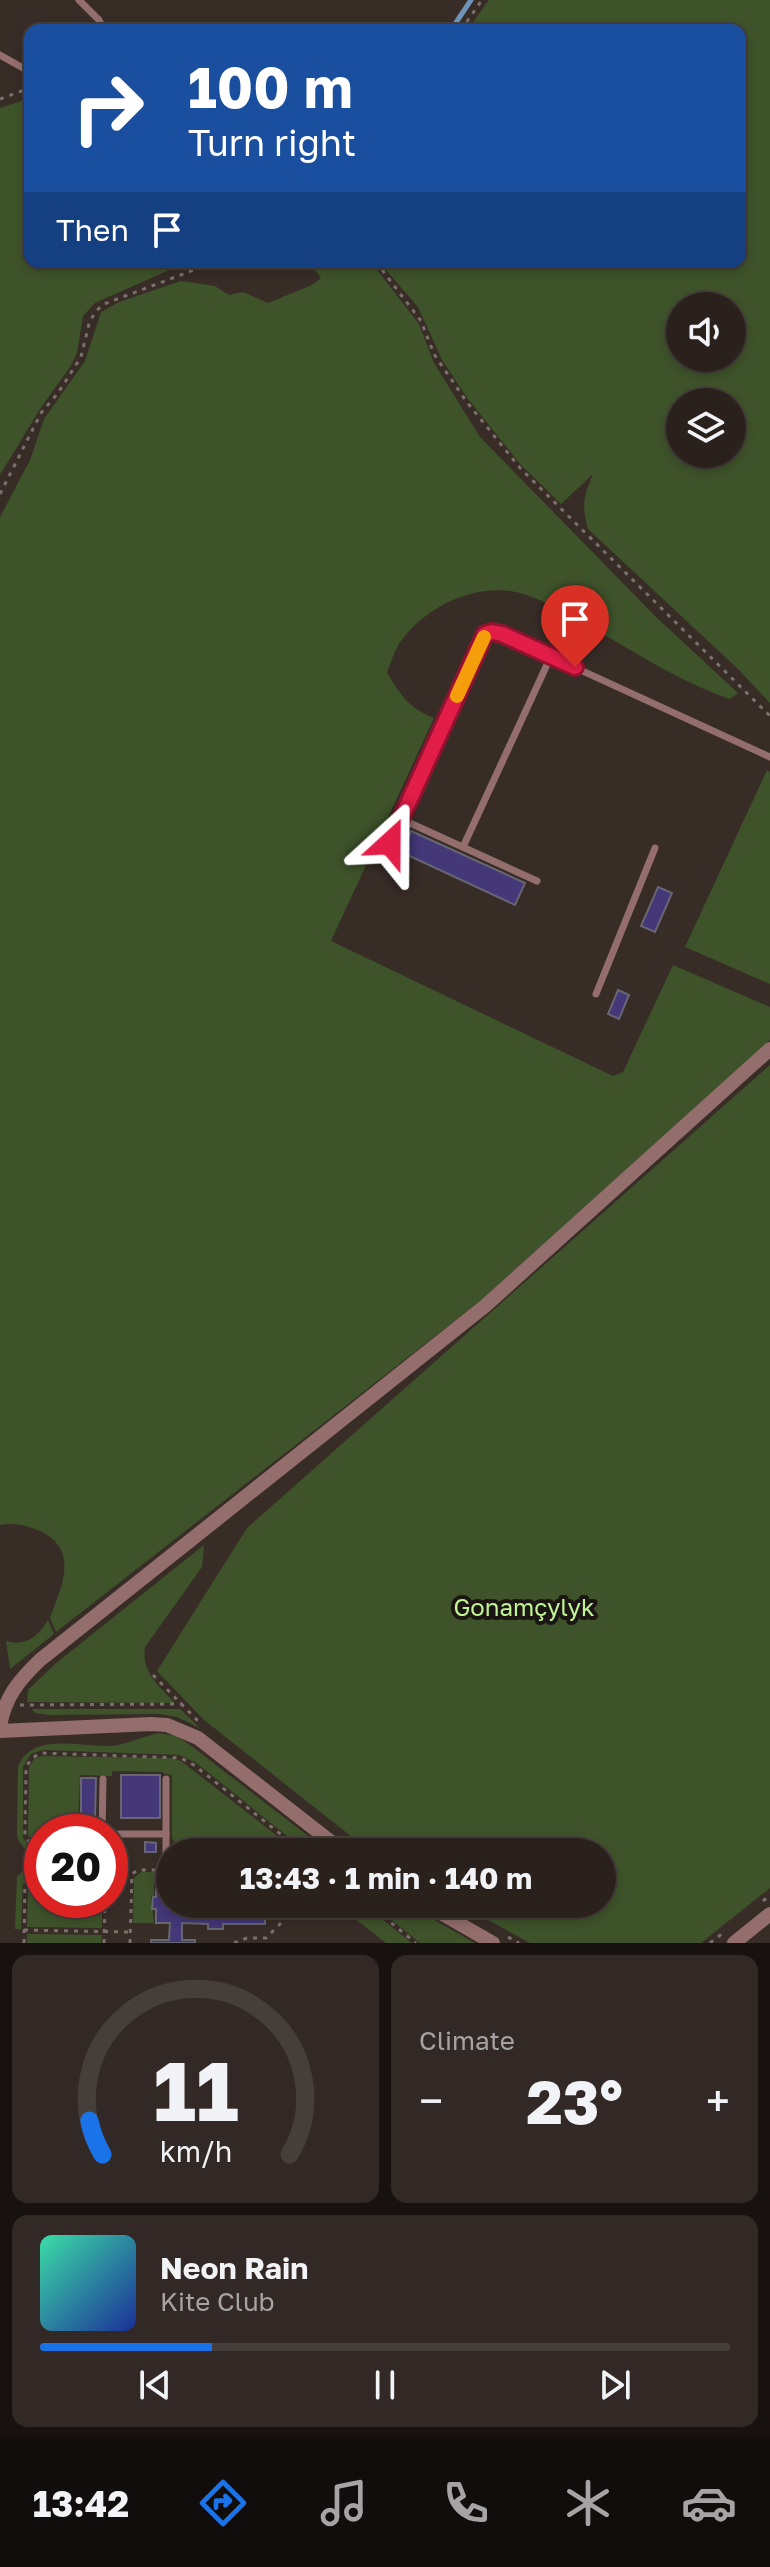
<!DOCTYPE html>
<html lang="en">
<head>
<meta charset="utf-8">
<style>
	:root { --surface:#2a211d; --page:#322926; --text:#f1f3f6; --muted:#a5a3a4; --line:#463e3b; --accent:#1a73e8 }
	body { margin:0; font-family:"Golos Text",sans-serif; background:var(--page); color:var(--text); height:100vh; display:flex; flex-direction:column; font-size:30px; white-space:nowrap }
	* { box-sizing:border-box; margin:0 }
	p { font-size:26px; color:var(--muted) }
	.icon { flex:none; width:44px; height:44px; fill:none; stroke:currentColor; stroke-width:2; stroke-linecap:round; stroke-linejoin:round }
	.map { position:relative; height:1943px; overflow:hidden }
	.panel { display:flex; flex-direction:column; gap:12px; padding:12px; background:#171210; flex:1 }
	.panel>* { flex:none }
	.banner { position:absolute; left:24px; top:24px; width:722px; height:244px; border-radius:16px; box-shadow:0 4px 12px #0003,0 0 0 2px var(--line); background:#1a4fa0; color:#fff; overflow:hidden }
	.tools { position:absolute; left:666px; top:292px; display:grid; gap:16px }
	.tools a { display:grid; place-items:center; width:80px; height:80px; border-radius:50%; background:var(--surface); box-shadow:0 4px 12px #0003,0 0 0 2px var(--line); font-size:40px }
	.speed { position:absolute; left:24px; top:1814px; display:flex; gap:16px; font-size:40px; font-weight:700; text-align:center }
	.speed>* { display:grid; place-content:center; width:104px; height:104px; border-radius:50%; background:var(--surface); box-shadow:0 4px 12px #0003,0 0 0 2px var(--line); line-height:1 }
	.speed .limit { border:12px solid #d22; background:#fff; color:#111 }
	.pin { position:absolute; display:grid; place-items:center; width:68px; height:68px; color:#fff; margin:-82px -34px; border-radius:50% 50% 50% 0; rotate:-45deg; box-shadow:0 0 8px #0007 }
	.pin .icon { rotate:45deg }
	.me { position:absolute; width:88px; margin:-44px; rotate:24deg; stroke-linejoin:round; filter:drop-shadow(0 0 6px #0008) }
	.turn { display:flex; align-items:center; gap:28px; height:168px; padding:0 32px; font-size:36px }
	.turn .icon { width:104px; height:104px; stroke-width:2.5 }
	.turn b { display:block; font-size:56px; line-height:68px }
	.then { display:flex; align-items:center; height:76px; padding:0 32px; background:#0003; gap:16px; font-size:30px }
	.big { font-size:60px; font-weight:700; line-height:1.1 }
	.panel .widget { flex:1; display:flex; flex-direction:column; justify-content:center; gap:12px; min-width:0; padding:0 28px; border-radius:16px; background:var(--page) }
	.panel .dial { align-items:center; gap:0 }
	.dial svg { height:208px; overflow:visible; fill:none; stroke:var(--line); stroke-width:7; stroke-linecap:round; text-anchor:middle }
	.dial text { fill:var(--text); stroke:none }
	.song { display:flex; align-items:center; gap:24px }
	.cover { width:96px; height:96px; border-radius:12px; background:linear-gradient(135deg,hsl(160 70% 55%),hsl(230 70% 35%)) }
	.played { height:8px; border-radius:4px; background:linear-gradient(90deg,var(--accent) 25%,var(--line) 25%) }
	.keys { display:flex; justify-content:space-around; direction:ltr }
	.heat { display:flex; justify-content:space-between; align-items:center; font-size:44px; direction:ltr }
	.panel .tiles { flex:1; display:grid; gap:12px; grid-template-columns:1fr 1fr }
	.widget:last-child { grid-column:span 2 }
	.trip { position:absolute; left:156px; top:1838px; width:460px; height:80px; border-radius:40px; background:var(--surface); box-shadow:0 4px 12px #0003,0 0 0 2px var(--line); font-weight:700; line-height:80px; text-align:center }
	.dock { display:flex; height:128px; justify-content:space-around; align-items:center; background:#110d0c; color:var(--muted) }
	.dock .icon { width:56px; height:56px }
	.dock .on { color:var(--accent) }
	.dock b { font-size:36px; color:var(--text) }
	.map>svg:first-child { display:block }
	.green { fill:#3e532a; fill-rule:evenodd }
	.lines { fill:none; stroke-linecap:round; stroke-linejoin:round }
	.stream { stroke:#6e94b9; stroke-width:5 }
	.building { fill:#443878; stroke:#676673; stroke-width:2 }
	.path { stroke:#7b706c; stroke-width:3; stroke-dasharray:4 6; stroke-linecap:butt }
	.lane { stroke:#936e6c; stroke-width:7 }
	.street { stroke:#936e6c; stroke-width:14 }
	.route-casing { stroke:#92132f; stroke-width:20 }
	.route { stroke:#e11d48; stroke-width:14 }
	.slow { stroke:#f59e0b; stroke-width:14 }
	.labels { text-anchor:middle; stroke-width:8; stroke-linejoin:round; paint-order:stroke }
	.park-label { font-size:24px; fill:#c1f494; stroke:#1b1613 }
</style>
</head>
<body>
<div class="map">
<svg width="770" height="1943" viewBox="0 0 770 1943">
	<rect width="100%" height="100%" fill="#382c27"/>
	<!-- green -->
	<g class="green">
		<path d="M489,0h281v703l-32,-34 -150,-140c-7,-24 -4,-33 5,-55l-32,30 -40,-39 -53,-66 -26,-39 -24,-53 -39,-45h361v-232h-273zM680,306h52v52h-52zM680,402h52v52h-52z"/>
		<polygon points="30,98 30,262 187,262 95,303 83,316 77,353 70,367 40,409 0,475 0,108"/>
		<path d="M309,262h62l48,62 15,39 46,74 176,180 82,76 -8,6c-50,-17 -95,-47 -141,-73 -22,-12 -43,-25 -66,-32 -44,-14 -100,13 -124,50 -5,8 -8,19 -12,28 12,22 23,37 47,46l-103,223 282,135 10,-4 50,-107 97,42v33l-290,261 -424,331 -6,-14c11,-30 29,-65 -6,-85 -14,-7 -29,-11 -44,-8v-1008l30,-57 14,-41 41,-58 16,-49 18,-10 62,-21 34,5 14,9 14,-3 25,11 44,-18 9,-7z"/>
		<polygon points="767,770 770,772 770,984 685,947"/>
		<polygon points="770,1065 770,1888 701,1943 530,1943 459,1904 602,1904 602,1852 371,1852 204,1720 157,1671 247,1528"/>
		<path d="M204,1545l-2,22 -57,80c-4,25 14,39 30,56l-148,-1 1,-12 27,-26z"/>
		<path d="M48,1620l6,14 -44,35 -4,-28c19,6 33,-5 42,-21z"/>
		<polygon points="32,1709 180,1709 200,1728 177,1717 160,1714 49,1715 35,1713"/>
		<path d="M159,1733l18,3 13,9 139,107h-22l-112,-90 -16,-7 -136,-5 -12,4 -8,13v71l5,6 8,3v5c-11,-1 -17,-7 -19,-17l1,-69c15,-34 61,-19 92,-20 16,-1 33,-10 49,-13z"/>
		<path d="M41,1756l129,2 11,3 117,91h-57l-1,-7h-17v7c-20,0 -43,6 -51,-15v-62l-8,-1 -1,-2 -51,-1v5l-32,-1 -2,57h-36v9l-11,-1 -3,-5 1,-68 5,-8z"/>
		<polygon points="35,1866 35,1872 23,1879 21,1929 15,1929 17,1876 27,1868"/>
		<polygon points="141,1872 170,1872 170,1882 154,1883 154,1896 151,1897 154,1923 133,1923 134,1878"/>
		<polygon points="32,1878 42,1878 42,1900 102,1900 102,1928 27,1927 28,1883"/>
		<polygon points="336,1904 363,1904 412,1943 386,1943"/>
		<polygon points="372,1904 406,1904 475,1943 420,1943"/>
		<polygon points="27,1934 102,1935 101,1943 27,1943"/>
	</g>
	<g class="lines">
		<!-- stream -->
		<polyline class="stream" points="451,30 471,0"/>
	</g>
	<!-- building -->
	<g class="building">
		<polygon points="411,831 525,883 515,905 401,852"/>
		<polygon points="658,887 672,893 655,932 641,926"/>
		<polygon points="618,990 629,995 619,1019 608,1014"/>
		<rect x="121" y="1775" width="39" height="43"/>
		<polygon points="81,1778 96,1778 95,1821 81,1821"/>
		<polygon points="145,1842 156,1843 156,1852 145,1852"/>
		<polygon points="156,1884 170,1884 170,1904 265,1904 265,1924 223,1924 223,1929 208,1929 208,1924 182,1923 182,1940 195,1940 195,1943 151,1943 151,1940 169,1940 170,1923 156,1923 156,1909 152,1909 153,1897 156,1897"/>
	</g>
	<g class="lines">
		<!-- path -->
		<g class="path">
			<polyline points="114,26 126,30"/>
			<polyline points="461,30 482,0"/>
			<polyline points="0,99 30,88"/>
			<polyline points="376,262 421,321 434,354 466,401 520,468 770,716"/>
			<polyline points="0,494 41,413 58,393 81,357 89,324 95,312 104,304 215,262"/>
			<polyline points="153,1675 198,1721"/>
			<polyline points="20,1705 183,1704"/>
			<polyline points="38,1875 39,1844 29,1842 25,1835 26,1767 32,1758 41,1753 181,1758 194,1765 303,1852"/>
			<polyline points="110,1882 131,1882"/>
			<polyline points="763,1901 770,1895"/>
			<polyline points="368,1904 416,1943"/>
			<polyline points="24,1930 128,1932"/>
			<polyline points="508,1937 519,1943"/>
			<polyline points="24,1943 25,1880 30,1876 42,1875"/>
			<polyline points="104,1943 105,1900"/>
			<polyline points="130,1943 132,1874 138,1870 162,1870"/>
			<polyline points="234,1943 247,1938 266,1938 300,1904"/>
			<polyline points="710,1943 723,1933"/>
		</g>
		<!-- lane -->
		<g class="lane">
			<polyline points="79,0 99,20 104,30"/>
			<polyline points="0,55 30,72"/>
			<polyline points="401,819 537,881"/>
			<polyline points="390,843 484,637 492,632 502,634 770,757"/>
			<polyline points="463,847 551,656"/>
			<polyline points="596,994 655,848"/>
			<polyline points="102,1832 103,1779"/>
			<polyline points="110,1834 166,1834"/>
			<polyline points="166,1860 166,1779"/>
		</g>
		<!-- street -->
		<g class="street">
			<path d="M0,1726c5,-29 19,-46 40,-66l445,-354 285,-257"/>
			<polyline points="0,1731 151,1724 167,1725 198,1738 344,1852"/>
			<polyline points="425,1904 493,1943"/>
			<polyline points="734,1943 770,1914"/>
		</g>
	</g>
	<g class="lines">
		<defs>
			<polyline id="route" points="390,843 485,634 492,632 502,634 575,667"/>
		</defs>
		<!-- route casing -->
		<use href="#route" class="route-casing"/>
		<!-- route -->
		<use href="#route" class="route"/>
		<!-- slow -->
		<polyline class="slow" points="457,696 484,637"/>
	</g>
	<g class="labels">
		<!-- park labels -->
		<g class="park-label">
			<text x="524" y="1616">Gonamçylyk</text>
		</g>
	</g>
</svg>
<div class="tools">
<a><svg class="icon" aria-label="sound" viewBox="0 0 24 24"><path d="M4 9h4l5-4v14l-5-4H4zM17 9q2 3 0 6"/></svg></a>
<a><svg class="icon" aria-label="layers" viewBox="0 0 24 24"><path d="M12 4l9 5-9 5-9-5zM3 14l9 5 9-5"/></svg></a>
</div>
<div class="speed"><div class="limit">20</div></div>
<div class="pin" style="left:575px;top:667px;background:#d93025"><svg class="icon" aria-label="arrive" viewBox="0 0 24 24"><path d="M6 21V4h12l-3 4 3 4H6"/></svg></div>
<svg class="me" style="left:390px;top:843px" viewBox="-20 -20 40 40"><path d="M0-17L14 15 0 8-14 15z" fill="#e11d48" stroke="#fff" stroke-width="4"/></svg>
<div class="trip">13:43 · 1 min · 140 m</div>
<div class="banner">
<div class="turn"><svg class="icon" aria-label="right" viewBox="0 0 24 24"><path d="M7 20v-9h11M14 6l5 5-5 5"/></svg><div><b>100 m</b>Turn right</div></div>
<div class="then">Then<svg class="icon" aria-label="arrive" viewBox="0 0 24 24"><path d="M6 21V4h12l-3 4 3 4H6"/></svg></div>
</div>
</div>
<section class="panel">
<div class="tiles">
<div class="widget dial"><svg viewBox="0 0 100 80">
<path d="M14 69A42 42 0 1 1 86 69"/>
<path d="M14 69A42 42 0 0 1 9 56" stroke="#1a73e8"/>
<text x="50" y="56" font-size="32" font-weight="700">11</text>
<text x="50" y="72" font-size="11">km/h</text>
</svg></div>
<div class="widget"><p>Climate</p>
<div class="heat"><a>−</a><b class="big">23°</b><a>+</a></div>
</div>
<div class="widget">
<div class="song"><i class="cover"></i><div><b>Neon Rain</b><p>Kite Club</p></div></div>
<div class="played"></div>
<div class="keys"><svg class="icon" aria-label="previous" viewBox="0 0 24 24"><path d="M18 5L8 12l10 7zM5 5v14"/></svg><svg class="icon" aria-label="pause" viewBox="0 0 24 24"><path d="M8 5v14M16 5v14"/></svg><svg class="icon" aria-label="next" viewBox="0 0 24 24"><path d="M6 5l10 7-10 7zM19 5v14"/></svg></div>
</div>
</div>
</section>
<nav class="dock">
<b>13:42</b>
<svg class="icon on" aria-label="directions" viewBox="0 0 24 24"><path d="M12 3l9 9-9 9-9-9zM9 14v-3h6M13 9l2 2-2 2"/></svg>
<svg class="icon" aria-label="music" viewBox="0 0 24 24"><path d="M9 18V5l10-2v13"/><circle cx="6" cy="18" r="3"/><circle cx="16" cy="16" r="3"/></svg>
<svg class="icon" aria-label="phone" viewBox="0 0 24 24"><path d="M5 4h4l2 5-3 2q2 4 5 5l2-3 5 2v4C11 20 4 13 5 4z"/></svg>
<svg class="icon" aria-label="climate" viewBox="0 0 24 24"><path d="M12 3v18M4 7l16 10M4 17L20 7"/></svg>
<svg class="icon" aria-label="car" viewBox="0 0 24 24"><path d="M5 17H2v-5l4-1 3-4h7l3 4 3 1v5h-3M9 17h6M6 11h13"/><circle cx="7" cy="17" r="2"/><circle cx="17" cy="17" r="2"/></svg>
</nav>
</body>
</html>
